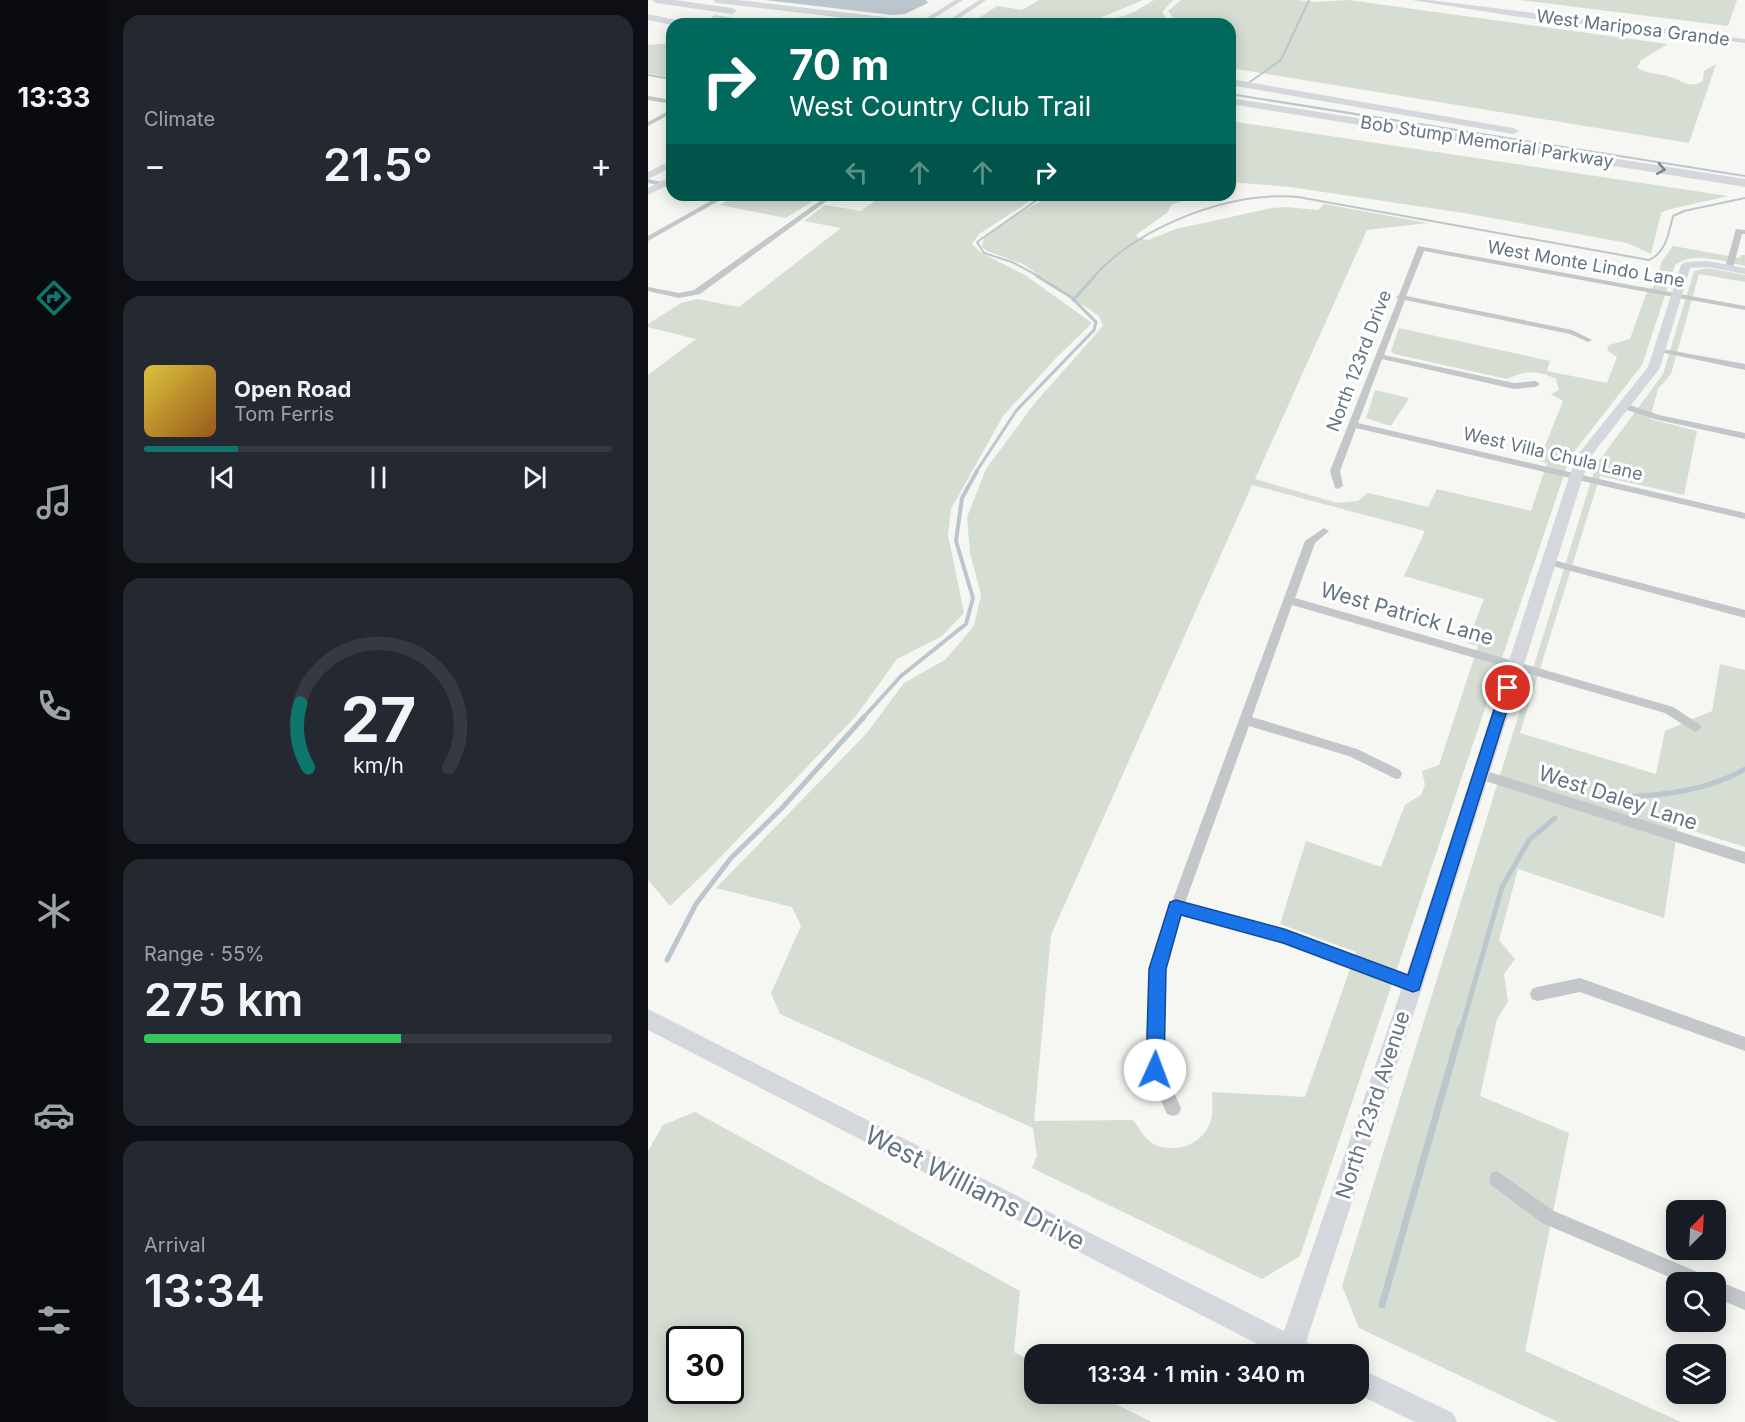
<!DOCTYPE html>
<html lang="en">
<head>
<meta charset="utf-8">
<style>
	:root { --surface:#171b24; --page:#242831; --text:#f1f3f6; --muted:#9ea1a6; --line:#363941; --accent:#0f766e }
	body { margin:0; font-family:Inter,sans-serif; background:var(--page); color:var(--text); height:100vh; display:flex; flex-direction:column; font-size:22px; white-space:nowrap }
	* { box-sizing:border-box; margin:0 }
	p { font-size:20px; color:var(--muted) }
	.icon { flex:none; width:33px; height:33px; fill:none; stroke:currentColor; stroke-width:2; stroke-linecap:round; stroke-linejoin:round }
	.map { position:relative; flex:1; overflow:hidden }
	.sheet { display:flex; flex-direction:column; gap:15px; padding:15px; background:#0d0f14; width:540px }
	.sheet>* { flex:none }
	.hud { position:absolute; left:18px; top:18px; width:570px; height:183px; border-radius:18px; box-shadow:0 3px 15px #0003; background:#00695c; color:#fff; overflow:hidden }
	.needle { width:39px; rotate:24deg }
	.fabs { position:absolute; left:1018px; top:1200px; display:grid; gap:12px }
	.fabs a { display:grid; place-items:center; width:60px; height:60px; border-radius:12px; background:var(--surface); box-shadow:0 3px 15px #0003; font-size:30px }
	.speed { position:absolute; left:18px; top:1326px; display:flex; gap:12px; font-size:30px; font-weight:700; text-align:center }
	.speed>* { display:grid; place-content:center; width:78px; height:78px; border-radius:50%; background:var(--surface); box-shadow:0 3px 15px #0003; line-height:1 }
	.speed .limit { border:3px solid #111; border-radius:9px; background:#fff; color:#111 }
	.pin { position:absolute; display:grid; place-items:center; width:51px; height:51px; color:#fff; margin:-26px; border:3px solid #fff; border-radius:50%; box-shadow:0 2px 6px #0007 }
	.me { position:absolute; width:66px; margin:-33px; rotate:2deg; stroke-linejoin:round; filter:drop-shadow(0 0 4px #0008) }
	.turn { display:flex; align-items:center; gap:21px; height:126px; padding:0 24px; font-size:27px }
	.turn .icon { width:78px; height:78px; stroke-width:2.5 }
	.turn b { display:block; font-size:42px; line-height:51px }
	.lanes { display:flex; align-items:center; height:57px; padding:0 24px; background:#0003; justify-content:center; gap:30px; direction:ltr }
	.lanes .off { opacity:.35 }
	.big { font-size:45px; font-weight:600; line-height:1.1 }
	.sheet .widget { flex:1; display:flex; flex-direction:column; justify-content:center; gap:9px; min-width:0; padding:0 21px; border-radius:18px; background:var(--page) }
	.sheet .dial { align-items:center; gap:0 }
	.dial svg { height:156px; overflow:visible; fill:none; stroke:var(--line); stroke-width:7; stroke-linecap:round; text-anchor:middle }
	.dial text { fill:var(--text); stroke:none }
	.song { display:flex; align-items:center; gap:18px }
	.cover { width:72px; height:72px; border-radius:9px; background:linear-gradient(135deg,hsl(50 70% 55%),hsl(30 70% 35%)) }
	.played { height:6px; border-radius:3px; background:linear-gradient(90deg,var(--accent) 20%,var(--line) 20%) }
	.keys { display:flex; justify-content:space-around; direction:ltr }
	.heat { display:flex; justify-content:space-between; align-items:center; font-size:33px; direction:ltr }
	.charge { height:9px; border-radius:4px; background:linear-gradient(90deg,#34c759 55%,var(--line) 0) }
	.trip { position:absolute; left:376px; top:1344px; width:345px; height:60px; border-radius:18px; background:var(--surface); box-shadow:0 3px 15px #0003; font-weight:600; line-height:60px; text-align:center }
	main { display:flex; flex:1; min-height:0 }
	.tabs { display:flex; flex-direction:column; width:108px; justify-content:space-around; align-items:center; background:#090b0e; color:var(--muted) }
	.tabs .icon { width:42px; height:42px }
	.tabs .selected { color:var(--accent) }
	.tabs b { font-size:27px; color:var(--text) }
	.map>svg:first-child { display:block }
	.green { fill:#d6ddd3; fill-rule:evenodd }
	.water { fill:#bcc7cd }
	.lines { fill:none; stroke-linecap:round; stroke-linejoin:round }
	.stream-far4 { stroke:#bcc7cd; stroke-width:2 }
	.stream-far3 { stroke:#bcc7cd; stroke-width:3 }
	.stream-far2 { stroke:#bcc7cd; stroke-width:4 }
	.stream-far1 { stroke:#bcc7cd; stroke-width:5 }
	.stream { stroke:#bcc7cd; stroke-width:7 }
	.street { fill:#c3c7ca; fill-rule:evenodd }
	.secondary { fill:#d4d8dc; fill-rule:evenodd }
	.highway { fill:#d4d8dc; fill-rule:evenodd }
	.oneway { stroke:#758491 }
	.route { fill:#1a73e8; stroke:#114b97; stroke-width:1.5 }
	.labels { text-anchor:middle; stroke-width:6; stroke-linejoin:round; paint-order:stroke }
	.far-street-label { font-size:18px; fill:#647584; stroke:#fff }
	.street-label { font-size:21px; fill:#647584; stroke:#fff }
	.near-street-label { font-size:26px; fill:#647584; stroke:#fff }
</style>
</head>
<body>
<main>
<nav class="tabs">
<b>13:33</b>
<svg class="icon selected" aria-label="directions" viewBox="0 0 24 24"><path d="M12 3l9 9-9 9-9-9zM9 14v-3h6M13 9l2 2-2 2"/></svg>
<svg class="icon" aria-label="music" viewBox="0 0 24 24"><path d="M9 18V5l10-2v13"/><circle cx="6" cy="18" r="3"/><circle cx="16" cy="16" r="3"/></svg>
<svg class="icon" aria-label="phone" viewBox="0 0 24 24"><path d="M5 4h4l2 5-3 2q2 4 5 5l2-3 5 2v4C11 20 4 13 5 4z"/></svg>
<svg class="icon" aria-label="climate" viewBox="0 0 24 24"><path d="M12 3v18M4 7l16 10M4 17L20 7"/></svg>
<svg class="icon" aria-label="car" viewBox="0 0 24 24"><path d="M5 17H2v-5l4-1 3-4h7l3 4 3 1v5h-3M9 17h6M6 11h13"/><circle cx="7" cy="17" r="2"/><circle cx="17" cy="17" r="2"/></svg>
<svg class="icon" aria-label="filters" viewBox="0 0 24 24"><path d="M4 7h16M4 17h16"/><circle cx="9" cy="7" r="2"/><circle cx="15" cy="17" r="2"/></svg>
</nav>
<section class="sheet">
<div class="widget"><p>Climate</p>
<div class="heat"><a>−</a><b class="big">21.5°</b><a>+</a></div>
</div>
<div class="widget">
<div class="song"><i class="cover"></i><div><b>Open Road</b><p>Tom Ferris</p></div></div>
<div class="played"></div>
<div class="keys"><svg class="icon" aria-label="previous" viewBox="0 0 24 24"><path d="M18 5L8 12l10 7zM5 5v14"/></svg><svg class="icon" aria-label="pause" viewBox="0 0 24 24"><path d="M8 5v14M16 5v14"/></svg><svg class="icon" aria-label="next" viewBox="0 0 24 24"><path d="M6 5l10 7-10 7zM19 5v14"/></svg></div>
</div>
<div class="widget dial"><svg viewBox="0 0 100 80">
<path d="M14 69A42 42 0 1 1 86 69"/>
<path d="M14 69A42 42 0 0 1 10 36" stroke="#0f766e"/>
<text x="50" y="56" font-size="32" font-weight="700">27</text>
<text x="50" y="72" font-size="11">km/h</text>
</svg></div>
<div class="widget"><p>Range · 55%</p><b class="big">275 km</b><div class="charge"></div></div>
<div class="widget"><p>Arrival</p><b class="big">13:34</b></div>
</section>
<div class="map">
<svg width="1097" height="1422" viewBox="0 0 1097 1422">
	<rect width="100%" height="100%" fill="#f6f6f2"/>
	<!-- green -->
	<g class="green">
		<polygon points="391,0 495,0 437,24 351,24 328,20 349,6 374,10"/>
		<polygon points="506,0 525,0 514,12 522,24 452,24 486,12"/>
		<path d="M533,0h116l17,2 34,-2 320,44 -27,16 -4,8c11,6 22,5 33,9 14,4 18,12 33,4l1,-10 12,-7 -27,79 -459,-75v-44h-52l-10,-13z"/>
		<polygon points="871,0 1089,0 1080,26"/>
		<polygon points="24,43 24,78 0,73 0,45"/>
		<polygon points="582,121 1080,196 1019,210 1013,213 1003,254 979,243 822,214 642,187 582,182"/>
		<polygon points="89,195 154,195 170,198 138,218 72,205"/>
		<polygon points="235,195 391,195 331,234 324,244 332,252 377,275 444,323 408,358 355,416 303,509 300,535 316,613 294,636 249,659 208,716 60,870 22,906 0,880 0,375 48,339 0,327 0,324 33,303 49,299 91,307 193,228 156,221 177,205 213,211"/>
		<path d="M404,195h144l-25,10 -3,7 -32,23 2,3 10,2 28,-11 96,-21 14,-1 32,3 6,-6 104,19 -61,7 -112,249 82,24 21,-2 10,-8 60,14 9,-18 94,22 16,-48 -8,-2 24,-60 -12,-7 8,-4 -3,-11c-18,-9 -31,-9 -49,0l-113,-25 -3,-3 8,-23 151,33 -3,10 60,12 10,-26 -10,-7 2,-5 21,-6 16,-45 9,-9 7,-24 11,-15 67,12 1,-3h4v11c-21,-4 -51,-15 -70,-1l-33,100 -72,92 -270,799 -38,23 -230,-111 5,-12 -4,-28 -253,-114 -9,-21 30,-67 -9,-19 -76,-19 150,-154 38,-51 41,-23 29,-34 7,-31 -11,-42 -3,-36 19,-48 48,-65 69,-78 -4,-10 -76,-52 -36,-13 -5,-4 2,-10 24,-18zM604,485l173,46 -21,45 80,23 -17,44 11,3 -39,119 -17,6 3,14 -4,10 -16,10 -24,62 -75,-26 -26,83 76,28 -51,145 -93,-5c0,8 1,16 0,24 -4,24 -31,38 -54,30 -12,-4 -18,-17 -25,-26l-99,1 17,-186z"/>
		<polygon points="1059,268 1097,275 1097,282 1051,274 1023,374 1010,389 1002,419 1049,431 1036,495 952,476 872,733 1008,774 1017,731 1064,711 1072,664 1097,670 1097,847 1030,826 1016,918 870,869 851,940 867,959 856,974 860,1002 849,1019 832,1096 921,1133 877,1351 1033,1422 910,1422 711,1328 694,1286 948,465 1015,374 1046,271"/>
		<polygon points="727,390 761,398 743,426 718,418"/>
		<path d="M47,1112l325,179 -6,61 21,11v31h60l57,28h-504v-271l15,-26zM32,1340h50v50h-50z"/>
	</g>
	<!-- water -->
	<polygon class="water" points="117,0 278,0 280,3 257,14 244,15"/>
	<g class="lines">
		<!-- stream-far4 -->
		<g class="stream-far4">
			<polyline points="0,75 24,79"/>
			<polyline points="599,84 633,60 661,0"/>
			<polyline points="582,94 1097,176"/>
			<polyline points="392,277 364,262 336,253 329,242 396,195"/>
			<path d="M445,277c47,-51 136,-86 205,-80l351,63c17,-7 20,-28 24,-44l11,-5 61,-13"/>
		</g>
		<!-- stream-far3 -->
		<g class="stream-far3">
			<polyline points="425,300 447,276"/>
			<polyline points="328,472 368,411 446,330 448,322 423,297 389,276"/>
		</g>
		<!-- stream-far2 -->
		<polyline class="stream-far2" points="215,718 253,676 318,624 325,598 308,541 314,498 329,471"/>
		<!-- stream-far1 -->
		<g class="stream-far1">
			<path d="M974,797c43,-2 85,-6 123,-28"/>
			<polyline points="19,960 48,904 83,858 133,809 216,717"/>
			<polyline points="813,1030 854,887 881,840 907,818"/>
		</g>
		<!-- stream -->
		<polyline class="stream" points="734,1305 813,1028"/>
		<!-- street -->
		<g class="street">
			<polygon points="0,96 24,100 24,104 0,100"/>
			<polygon points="24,109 24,113 0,126 0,122"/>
			<polygon points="0,179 24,184 24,188 0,183"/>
			<polygon points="73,195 81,195 0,241 0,236"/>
			<polygon points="180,195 187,195 52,294 31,298 0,291 0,287 31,293 46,290"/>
			<polygon points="1088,229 1097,230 1097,234 1094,234 1085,268 1081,270 1077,268"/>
			<polygon points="770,246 1097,306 1097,310 776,251 758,296 924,330 944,340 940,342 922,334 757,300 736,355 866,383 888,381 892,384 888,387 866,389 734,359 710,423 1097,513 1097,519 708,428 692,471 695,486 690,489 687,488 682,471 750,299 748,297 751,295"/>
			<polygon points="1009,348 1097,364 1097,370 1012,352 1008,350"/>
			<polygon points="976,403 1011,415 1097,433 1097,439 1006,419 973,408 973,404"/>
			<polygon points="676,528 681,531 667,543 647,598 1025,707 1051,724 1053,727 1051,730 1047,732 1017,713 644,605 604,717 709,749 752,770 754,774 752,778 748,779 701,756 601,726 537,903 636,930 770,980 772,985 770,990 765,992 635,942 533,914 521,948 516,969 515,1069 533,1108 531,1114 525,1116 519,1114 499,1070 502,969 507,948 657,541"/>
			<polygon points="901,559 1097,610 1097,618 897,564 896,562"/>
			<polygon points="832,769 1097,852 1097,864 828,778 826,774 828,770"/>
			<polygon points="932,978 1097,1037 1097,1051 932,992 889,1001 884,999 882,994 884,989 889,987"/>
			<polygon points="849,1171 906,1211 1059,1276 1062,1282 1033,1282 894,1223 843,1185 841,1179 843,1173"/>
			<polygon points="1068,1280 1097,1292 1097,1310 1068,1298 1068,1282 1062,1282"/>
		</g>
		<!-- secondary -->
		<g class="secondary">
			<polygon points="307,0 315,0 277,24 269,24"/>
			<polygon points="331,0 338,0 303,24 295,24"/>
			<polygon points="764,0 781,0 1097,39 1097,43 872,17"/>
			<polygon points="24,160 24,167 0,179 0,172"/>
			<polygon points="24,176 24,183 0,195 0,188"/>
			<polygon points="1059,261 1097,268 1097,274 1059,267 1042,268 1012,368 943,456 935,477 775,985 658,1342 664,1345 668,1354 629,1354 0,1030 0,1009 636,1331 755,985 921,477 932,452 1000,367 1033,265 1038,262"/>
			<polygon points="711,1368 805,1413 809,1422 767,1422 709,1394 711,1394"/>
		</g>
		<!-- highway -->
		<g class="highway">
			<polygon points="4,0 27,0 84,8 89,11 84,14 8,3"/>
			<polygon points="65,0 91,0 270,21 275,24 247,24 69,3"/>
			<polygon points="0,14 37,22 39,24 24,25 0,20"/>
			<polygon points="67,15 105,21 110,24 87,24 64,20 62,18"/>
			<polygon points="582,79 865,128 871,131 865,134 582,85"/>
			<polygon points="582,98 1097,179 1097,187 582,104"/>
		</g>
	</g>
	<!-- one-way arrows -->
	<defs><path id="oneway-chevron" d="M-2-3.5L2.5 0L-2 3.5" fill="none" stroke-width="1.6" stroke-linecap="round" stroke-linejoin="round" transform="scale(1.5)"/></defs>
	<use class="oneway" href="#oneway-chevron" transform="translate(1013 169) rotate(9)"/>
	<!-- route -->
	<polygon class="route" points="860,683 866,688 771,990 765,992 635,943 533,915 518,969 516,1070 513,1076 507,1079 500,1076 498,1070 501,969 522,902 528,900 636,929 760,975 853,688"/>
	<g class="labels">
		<!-- far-street labels -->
		<g class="far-street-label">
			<text transform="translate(985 28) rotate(7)" y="6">West Mariposa Grande</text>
			<text transform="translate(839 142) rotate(9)" y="6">Bob Stump Memorial Parkway</text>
			<text transform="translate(938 264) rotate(10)" y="6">West Monte Lindo Lane</text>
			<text transform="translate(711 361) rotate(-69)" y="6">North 123rd Drive</text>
			<text transform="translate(905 454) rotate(13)" y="6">West Villa Chula Lane</text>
		</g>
		<!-- street labels -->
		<g class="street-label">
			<text transform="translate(759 614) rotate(16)" y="7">West Patrick Lane</text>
			<text transform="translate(970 798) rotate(18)" y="7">West Daley Lane</text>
			<text transform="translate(725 1105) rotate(-72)" y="7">North 123rd Avenue</text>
		</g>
		<!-- near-street labels -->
		<g class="near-street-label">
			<text transform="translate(327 1188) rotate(27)" y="9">West Williams Drive</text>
		</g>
	</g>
</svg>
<div class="fabs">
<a><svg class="needle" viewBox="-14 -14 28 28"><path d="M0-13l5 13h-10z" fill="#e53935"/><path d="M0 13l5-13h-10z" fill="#9ea1a6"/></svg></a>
<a><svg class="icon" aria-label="search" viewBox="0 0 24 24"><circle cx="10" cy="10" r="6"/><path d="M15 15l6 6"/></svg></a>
<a><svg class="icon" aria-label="layers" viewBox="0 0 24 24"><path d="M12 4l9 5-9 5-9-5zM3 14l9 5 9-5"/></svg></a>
</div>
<div class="speed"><div class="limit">30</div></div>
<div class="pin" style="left:860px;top:688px;background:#d93025"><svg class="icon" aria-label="arrive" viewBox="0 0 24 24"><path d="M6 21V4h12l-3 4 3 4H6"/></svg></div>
<svg class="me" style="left:507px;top:1070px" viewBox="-20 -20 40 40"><circle r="19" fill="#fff"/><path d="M0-13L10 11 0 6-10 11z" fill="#1a73e8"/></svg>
<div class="trip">13:34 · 1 min · 340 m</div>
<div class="hud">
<div class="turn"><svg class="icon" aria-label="right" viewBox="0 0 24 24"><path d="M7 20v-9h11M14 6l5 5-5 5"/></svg><div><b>70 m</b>West Country Club Trail</div></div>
<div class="lanes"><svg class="icon off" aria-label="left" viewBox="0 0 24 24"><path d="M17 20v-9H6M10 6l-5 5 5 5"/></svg><svg class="icon off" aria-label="ahead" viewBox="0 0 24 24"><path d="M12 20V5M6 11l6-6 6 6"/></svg><svg class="icon off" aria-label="ahead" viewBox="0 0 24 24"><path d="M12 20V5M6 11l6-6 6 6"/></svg><svg class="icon" aria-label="right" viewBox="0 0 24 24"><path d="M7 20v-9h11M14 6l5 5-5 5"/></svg></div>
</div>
</div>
</main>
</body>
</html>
